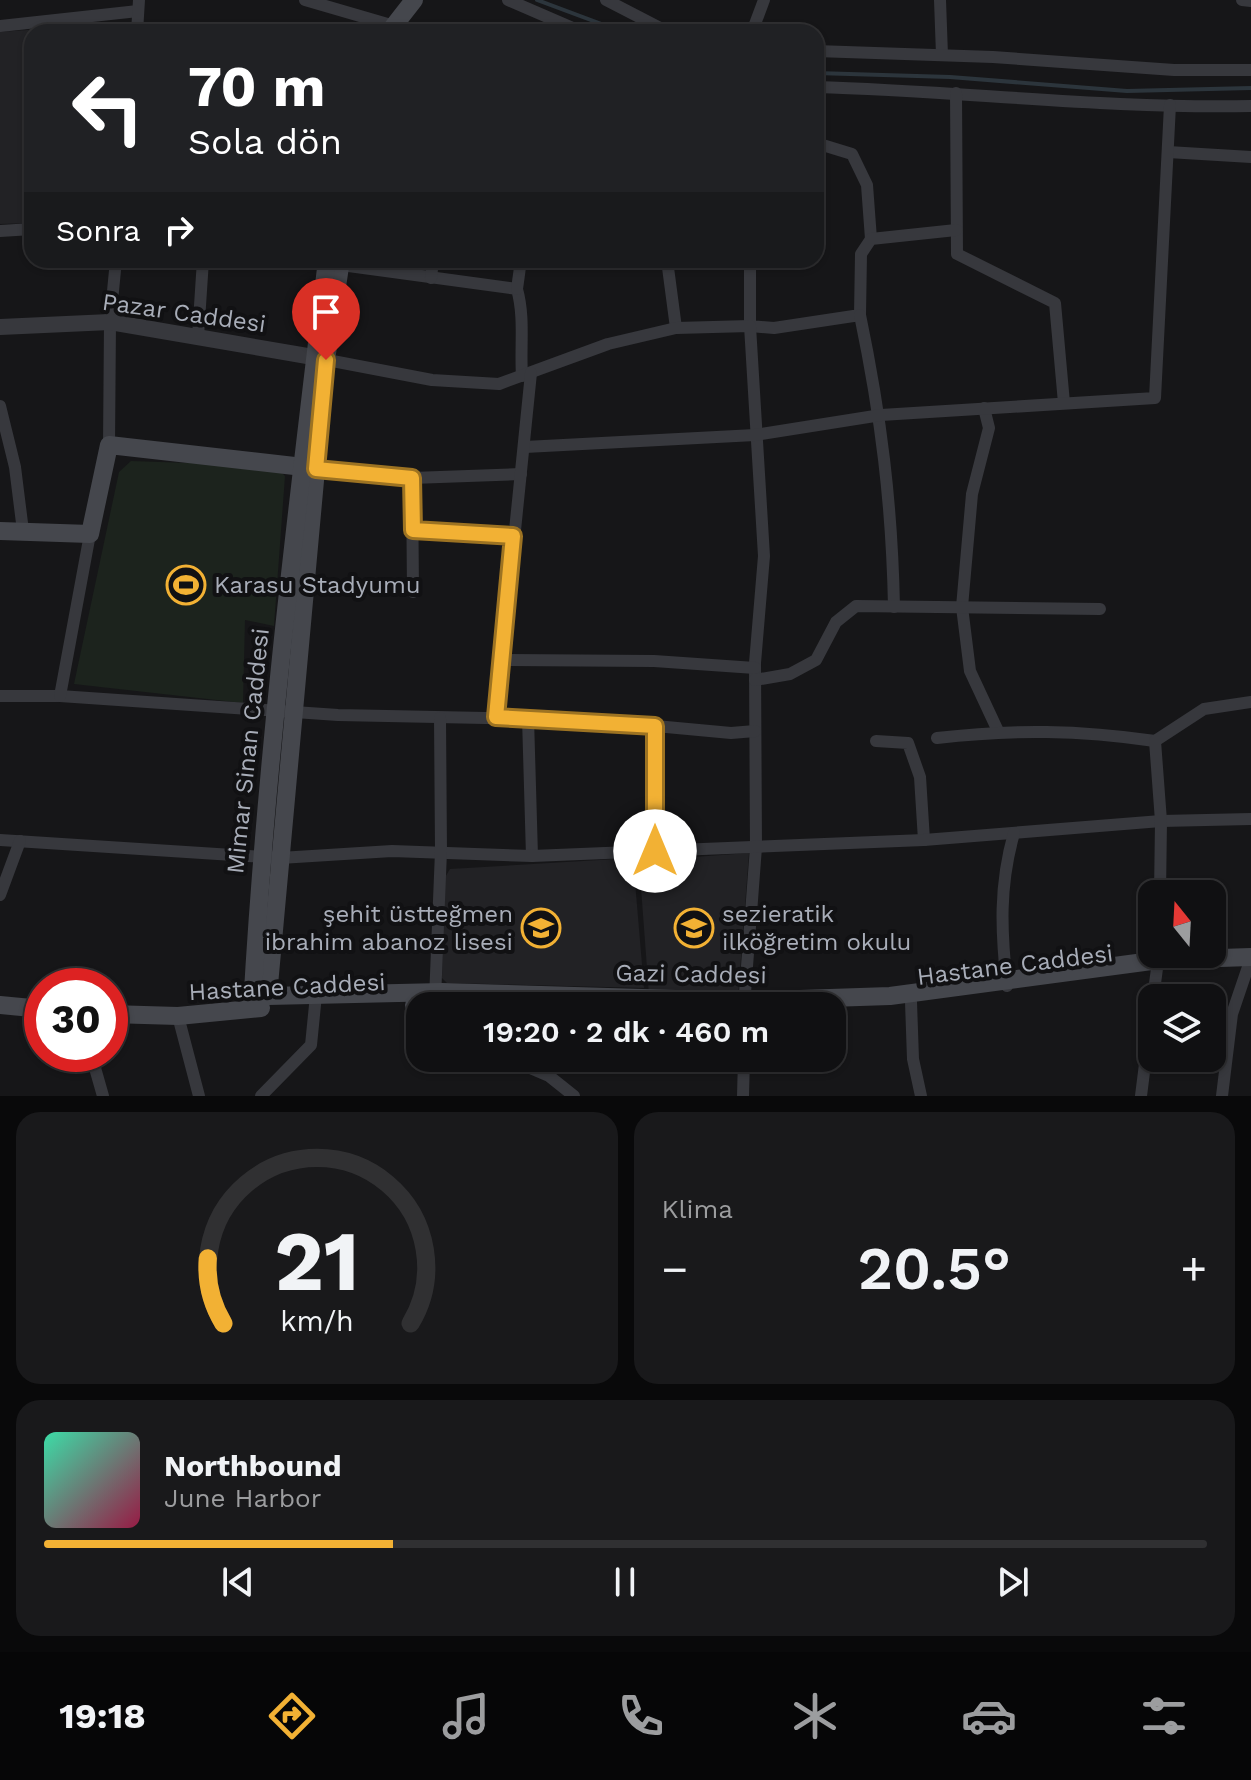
<!DOCTYPE html>
<html lang="tr">
<head>
<meta charset="utf-8">
<style>
	:root { --surface:#101012; --page:#19191b; --text:#f1f3f6; --muted:#9c9d9f; --line:#303032; --accent:#f2b134 }
	body { margin:0; font-family:"Work Sans",sans-serif; background:var(--page); color:var(--text); height:100vh; display:flex; flex-direction:column; font-size:30px; white-space:nowrap }
	* { box-sizing:border-box; margin:0 }
	p { font-size:26px; color:var(--muted) }
	.icon { flex:none; width:44px; height:44px; fill:none; stroke:currentColor; stroke-width:2; stroke-linecap:round; stroke-linejoin:round }
	.map { position:relative; height:1096px; overflow:hidden }
	.sheet { display:flex; flex-direction:column; gap:16px; padding:16px; background:#09090a; flex:1 }
	.sheet>* { flex:none }
	.banner { position:absolute; left:24px; top:24px; width:800px; height:244px; border-radius:24px; box-shadow:0 2px 6px #0004,0 0 0 2px var(--line); background:#202124; color:#fff; overflow:hidden }
	.needle { width:52px; rotate:342deg }
	.fabs { position:absolute; left:1138px; top:880px; display:grid; gap:16px }
	.fabs a { display:grid; place-items:center; width:88px; height:88px; border-radius:16px; background:var(--surface); box-shadow:0 2px 6px #0004,0 0 0 2px var(--line); font-size:40px }
	.speed { position:absolute; left:24px; top:968px; display:flex; gap:16px; font-size:40px; font-weight:700; text-align:center }
	.speed>* { display:grid; place-content:center; width:104px; height:104px; border-radius:50%; background:var(--surface); box-shadow:0 2px 6px #0004,0 0 0 2px var(--line); line-height:1 }
	.speed .limit { border:12px solid #d22; background:#fff; color:#111 }
	.pin { position:absolute; display:grid; place-items:center; width:68px; height:68px; color:#fff; margin:-82px -34px; border-radius:50% 50% 50% 0; rotate:-45deg; box-shadow:0 0 8px #0007 }
	.pin .icon { rotate:45deg }
	.me { position:absolute; width:88px; margin:-44px; rotate:0deg; stroke-linejoin:round; filter:drop-shadow(0 0 6px #0008) }
	.turn { display:flex; align-items:center; gap:28px; height:168px; padding:0 32px; font-size:36px }
	.turn .icon { width:104px; height:104px; stroke-width:2.5 }
	.turn b { display:block; font-size:56px; line-height:68px }
	.then { display:flex; align-items:center; height:76px; padding:0 32px; background:#0003; gap:16px; font-size:30px }
	.big { font-size:60px; font-weight:600; line-height:1.1 }
	.sheet .widget { flex:1; display:flex; flex-direction:column; justify-content:center; gap:12px; min-width:0; padding:0 28px; border-radius:24px; background:var(--page) }
	.sheet .dial { align-items:center; gap:0 }
	.dial svg { height:208px; overflow:visible; fill:none; stroke:var(--line); stroke-width:7; stroke-linecap:round; text-anchor:middle }
	.dial text { fill:var(--text); stroke:none }
	.song { display:flex; align-items:center; gap:24px }
	.cover { width:96px; height:96px; border-radius:12px; background:linear-gradient(135deg,hsl(160 70% 55%),hsl(340 70% 35%)) }
	.played { height:8px; border-radius:4px; background:linear-gradient(90deg,var(--accent) 30%,var(--line) 30%) }
	.keys { display:flex; justify-content:space-around; direction:ltr }
	.heat { display:flex; justify-content:space-between; align-items:center; font-size:44px; direction:ltr }
	.sheet .tiles { flex:1; display:grid; gap:16px; grid-template-columns:1fr 1fr }
	.widget:last-child { grid-column:span 2 }
	.trip { position:absolute; left:406px; top:992px; width:440px; height:80px; border-radius:24px; background:var(--surface); box-shadow:0 2px 6px #0004,0 0 0 2px var(--line); font-weight:600; line-height:80px; text-align:center }
	.tabs { display:flex; height:128px; justify-content:space-around; align-items:center; background:#060607; color:var(--muted) }
	.tabs .icon { width:56px; height:56px }
	.tabs .selected { color:var(--accent) }
	.tabs b { font-size:36px; color:var(--text) }
	.map>svg:first-child { display:block }
	.built { fill:#222225 }
	.green { fill:#1c231d }
	.lines { fill:none; stroke-linecap:round; stroke-linejoin:round }
	.stream { stroke:#2c353c; stroke-width:4 }
	.minor { stroke:#37383d; stroke-width:12 }
	.tertiary { stroke:#37383d; stroke-width:16 }
	.secondary { stroke:#45474d; stroke-width:18 }
	.route-casing { stroke:#9d7322; stroke-width:20 }
	.route { stroke:#f2b134; stroke-width:14 }
	.labels { text-anchor:middle; stroke-width:8; stroke-linejoin:round; paint-order:stroke }
	.street-label { font-size:24px; fill:#a8adb8; stroke:#111113 }
	.poi-label { font-size:24px; fill:#a8adb8; stroke:#111113; text-anchor:start }
</style>
</head>
<body>
<div class="map">
<svg width="1251" height="1096" viewBox="0 0 1251 1096">
	<rect width="100%" height="100%" fill="#161618"/>
	<!-- built -->
	<g class="built">
		<polygon points="122,23 130,32 32,32 32,223 0,224 0,32"/>
		<polygon points="749,853 738,997 649,995 639,861"/>
		<polygon points="633,858 644,988 447,983 442,978 444,879 450,869"/>
	</g>
	<!-- green -->
	<polygon class="green" points="131,461 275,466 285,476 274,626 245,620 243,703 74,684 119,472"/>
	<g class="lines">
		<!-- stream -->
		<g class="stream">
			<polyline points="537,0 623,32"/>
			<polyline points="816,73 950,77 1127,91 1251,88"/>
		</g>
		<!-- minor -->
		<g class="minor">
			<polyline points="305,0 415,32"/>
			<polyline points="508,0 582,32"/>
			<polyline points="606,0 668,32"/>
			<polyline points="940,0 942,55"/>
			<polyline points="1242,0 1251,1"/>
			<polyline points="0,26 138,11"/>
			<polyline points="137,32 139,0"/>
			<polyline points="752,32 764,0"/>
			<polyline points="816,51 993,57 1174,70 1251,70"/>
			<path d="M816,87c145,4 290,22 435,19"/>
			<polyline points="956,93 957,254 1055,303 1064,403"/>
			<polyline points="816,143 852,154 867,185 871,239"/>
			<polyline points="1168,152 1251,157"/>
			<polyline points="0,231 32,229"/>
			<polyline points="667,260 676,328"/>
			<polyline points="750,260 750,326 774,328 860,315 861,254 871,239 956,230"/>
			<path d="M334,264l183,25c8,29 3,57 5,87"/>
			<polyline points="431,278 433,260"/>
			<polyline points="517,289 521,260"/>
			<path d="M860,315c21,101 32,189 34,292"/>
			<polyline points="198,336 203,260"/>
			<polyline points="322,359 432,380 499,384 608,344 676,328 750,326 764,556 755,663 756,847 744,1006"/>
			<polyline points="0,406 15,467 23,531"/>
			<polyline points="984,408 989,428 972,494 962,607 970,671 998,731"/>
			<polyline points="109,445 110,322 116,260"/>
			<polyline points="525,447 755,435 881,415 1155,398 1170,105"/>
			<polyline points="316,469 412,478 521,474"/>
			<polyline points="412,478 413,592"/>
			<polyline points="413,530 513,536"/>
			<polyline points="502,660 654,661 755,668"/>
			<polyline points="755,680 790,674 816,660 836,622 856,606 1100,609"/>
			<polyline points="0,696 60,696 338,715 591,720 731,733 755,731"/>
			<polyline points="60,696 90,534"/>
			<polyline points="496,717 531,373"/>
			<polyline points="528,718 532,856"/>
			<polyline points="655,726 655,851"/>
			<path d="M937,738c77,-9 142,-8 218,3"/>
			<polyline points="876,741 908,743 920,777 924,840"/>
			<polyline points="0,840 280,858 392,851 532,856 924,840 1161,821 1251,819"/>
			<polyline points="1160,894 1161,821 1155,741 1204,709 1251,702"/>
			<polyline points="0,895 20,841"/>
			<path d="M1007,986c-6,-55 -8,-100 7,-153"/>
			<polyline points="1153,998 1159,954"/>
			<polyline points="435,999 441,851 440,718"/>
			<polyline points="911,1002 913,1059 921,1096"/>
			<polyline points="178,1016 199,1096"/>
			<polyline points="91,1054 103,1096"/>
			<polyline points="507,1058 549,1076 574,1096"/>
			<polyline points="261,1096 311,1045 316,995"/>
			<polyline points="743,1096 744,1058"/>
			<polyline points="1141,1096 1152,1008"/>
			<polyline points="1222,1096 1232,1014 1248,967"/>
		</g>
		<!-- tertiary -->
		<polyline class="tertiary" points="0,327 110,322 313,357"/>
		<!-- secondary -->
		<g class="secondary">
			<polyline points="389,32 414,0"/>
			<polyline points="341,260 326,360 268,996 442,992 743,1001 890,996 1159,960 1251,957"/>
			<polyline points="0,531 90,534 109,445 312,468"/>
			<polyline points="0,1005 42,1009"/>
			<polyline points="414,1005 489,1006"/>
			<path d="M252,1008c14,-250 45,-499 75,-748"/>
			<polyline points="110,1014 178,1016 261,1008"/>
		</g>
	</g>
	<g class="lines">
		<defs>
			<polyline id="route" points="326,360 316,469 412,478 413,530 513,536 496,717 655,726 655,851"/>
		</defs>
		<!-- route casing -->
		<use href="#route" class="route-casing"/>
		<!-- route -->
		<use href="#route" class="route"/>
	</g>
	<!-- icons -->
	<defs>
		<symbol id="stadium-ring" viewBox="-11 -11 22 22"><circle r="9.5" fill="#111113" stroke="#f2b134" stroke-width="1.5"/><path d="M0-5a6.5 5 0 1 0 0 10a6.5 5 0 1 0 0-10ZM-3.5-1.8h7v3.6h-7Z" fill="#f2b134"/></symbol>
		<symbol id="school-ring" viewBox="-11 -11 22 22"><circle r="9.5" fill="#111113" stroke="#f2b134" stroke-width="1.5"/><path d="M0-5L7-2L0 1L-7-2ZM-4 1L0 2.5L4 1V4Q0 6-4 4Z" fill="#f2b134"/></symbol>
	</defs>
	<g fill-rule="evenodd">
		<use href="#stadium-ring" x="164" y="563" width="44" height="44"/>
		<use href="#school-ring" x="519" y="906" width="44" height="44"/>
		<use href="#school-ring" x="672" y="906" width="44" height="44"/>
	</g>
	<g class="labels">
		<!-- street labels -->
		<g class="street-label">
			<text transform="translate(184 313) rotate(8)" y="8">Pazar Caddesi</text>
			<text transform="translate(248 751) rotate(-84)" y="8">Mimar Sinan Caddesi</text>
			<text transform="translate(1015 965) rotate(-7)" y="8">Hastane Caddesi</text>
			<text transform="translate(691 974) rotate(1)" y="8">Gazi Caddesi</text>
			<text transform="translate(287 987) rotate(-3)" y="8">Hastane Caddesi</text>
		</g>
		<!-- poi labels -->
		<g class="poi-label">
			<text x="214" y="593">Karasu Stadyumu</text>
			<text x="513" y="922" text-anchor="end">şehit üstteğmen<tspan x="513" dy="28">ibrahim abanoz lisesi</tspan></text>
			<text x="722" y="922">sezieratik<tspan x="722" dy="28">ilköğretim okulu</tspan></text>
		</g>
	</g>
</svg>
<div class="fabs">
<a><svg class="needle" viewBox="-14 -14 28 28"><path d="M0-13l5 13h-10z" fill="#e53935"/><path d="M0 13l5-13h-10z" fill="#9c9d9f"/></svg></a>
<a><svg class="icon" aria-label="layers" viewBox="0 0 24 24"><path d="M12 4l9 5-9 5-9-5zM3 14l9 5 9-5"/></svg></a>
</div>
<div class="speed"><div class="limit">30</div></div>
<div class="pin" style="left:326px;top:360px;background:#d93025"><svg class="icon" aria-label="arrive" viewBox="0 0 24 24"><path d="M6 21V4h12l-3 4 3 4H6"/></svg></div>
<svg class="me" style="left:655px;top:851px" viewBox="-20 -20 40 40"><circle r="19" fill="#fff"/><path d="M0-13L10 11 0 6-10 11z" fill="#f2b134"/></svg>
<div class="trip">19:20 · 2 dk · 460 m</div>
<div class="banner">
<div class="turn"><svg class="icon" aria-label="left" viewBox="0 0 24 24"><path d="M17 20v-9H6M10 6l-5 5 5 5"/></svg><div><b>70 m</b>Sola dön</div></div>
<div class="then">Sonra<svg class="icon" aria-label="right" viewBox="0 0 24 24"><path d="M7 20v-9h11M14 6l5 5-5 5"/></svg></div>
</div>
</div>
<section class="sheet">
<div class="tiles">
<div class="widget dial"><svg viewBox="0 0 100 80">
<path d="M14 69A42 42 0 1 1 86 69"/>
<path d="M14 69A42 42 0 0 1 8 44" stroke="#f2b134"/>
<text x="50" y="56" font-size="32" font-weight="700">21</text>
<text x="50" y="72" font-size="11">km/h</text>
</svg></div>
<div class="widget"><p>Klima</p>
<div class="heat"><a>−</a><b class="big">20.5°</b><a>+</a></div>
</div>
<div class="widget">
<div class="song"><i class="cover"></i><div><b>Northbound</b><p>June Harbor</p></div></div>
<div class="played"></div>
<div class="keys"><svg class="icon" aria-label="previous" viewBox="0 0 24 24"><path d="M18 5L8 12l10 7zM5 5v14"/></svg><svg class="icon" aria-label="pause" viewBox="0 0 24 24"><path d="M8 5v14M16 5v14"/></svg><svg class="icon" aria-label="next" viewBox="0 0 24 24"><path d="M6 5l10 7-10 7zM19 5v14"/></svg></div>
</div>
</div>
</section>
<nav class="tabs">
<b>19:18</b>
<svg class="icon selected" aria-label="directions" viewBox="0 0 24 24"><path d="M12 3l9 9-9 9-9-9zM9 14v-3h6M13 9l2 2-2 2"/></svg>
<svg class="icon" aria-label="music" viewBox="0 0 24 24"><path d="M9 18V5l10-2v13"/><circle cx="6" cy="18" r="3"/><circle cx="16" cy="16" r="3"/></svg>
<svg class="icon" aria-label="phone" viewBox="0 0 24 24"><path d="M5 4h4l2 5-3 2q2 4 5 5l2-3 5 2v4C11 20 4 13 5 4z"/></svg>
<svg class="icon" aria-label="climate" viewBox="0 0 24 24"><path d="M12 3v18M4 7l16 10M4 17L20 7"/></svg>
<svg class="icon" aria-label="car" viewBox="0 0 24 24"><path d="M5 17H2v-5l4-1 3-4h7l3 4 3 1v5h-3M9 17h6M6 11h13"/><circle cx="7" cy="17" r="2"/><circle cx="17" cy="17" r="2"/></svg>
<svg class="icon" aria-label="filters" viewBox="0 0 24 24"><path d="M4 7h16M4 17h16"/><circle cx="9" cy="7" r="2"/><circle cx="15" cy="17" r="2"/></svg>
</nav>
</body>
</html>
